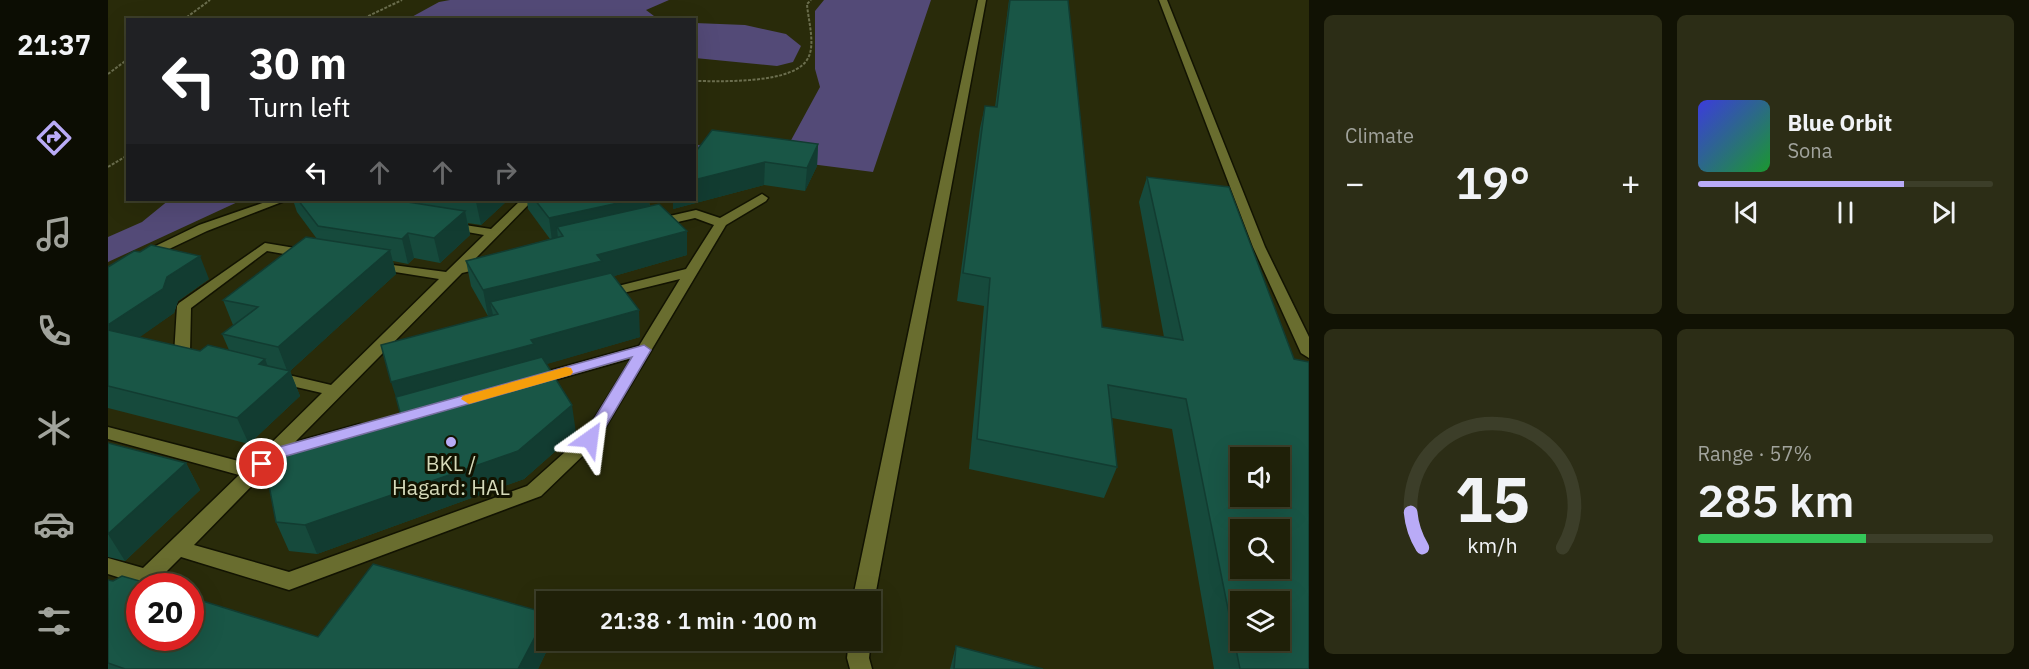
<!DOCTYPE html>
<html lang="en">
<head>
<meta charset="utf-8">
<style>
	:root { --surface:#1f2008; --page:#2c2d16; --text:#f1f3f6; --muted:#a1a39c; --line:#3c3e29; --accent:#b9abf7 }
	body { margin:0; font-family:"IBM Plex Sans",sans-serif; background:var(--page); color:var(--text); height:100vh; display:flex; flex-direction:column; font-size:22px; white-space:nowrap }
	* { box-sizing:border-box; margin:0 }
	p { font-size:20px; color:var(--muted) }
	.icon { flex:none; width:33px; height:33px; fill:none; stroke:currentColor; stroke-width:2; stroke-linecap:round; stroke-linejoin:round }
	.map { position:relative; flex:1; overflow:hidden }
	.panel { display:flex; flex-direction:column; gap:15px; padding:15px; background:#111204; width:720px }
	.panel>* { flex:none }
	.top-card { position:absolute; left:18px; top:18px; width:570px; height:183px; border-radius:0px; box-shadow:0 6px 24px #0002,0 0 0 2px var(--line); background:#202124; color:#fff; overflow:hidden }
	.fabs { position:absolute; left:1122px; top:447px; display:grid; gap:12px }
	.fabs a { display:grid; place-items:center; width:60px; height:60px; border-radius:0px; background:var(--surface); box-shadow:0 6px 24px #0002,0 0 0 2px var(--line); font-size:30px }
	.speed { position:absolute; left:18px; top:573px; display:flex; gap:12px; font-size:30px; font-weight:700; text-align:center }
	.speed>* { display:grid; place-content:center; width:78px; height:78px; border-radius:50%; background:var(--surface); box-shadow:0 6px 24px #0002,0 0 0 2px var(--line); line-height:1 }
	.speed .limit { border:9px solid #d22; background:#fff; color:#111 }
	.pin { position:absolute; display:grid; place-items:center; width:51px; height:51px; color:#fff; margin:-26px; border:3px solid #fff; border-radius:50%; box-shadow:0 2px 6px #0007 }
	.me { position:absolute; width:66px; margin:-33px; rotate:31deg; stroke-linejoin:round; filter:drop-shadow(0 0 4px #0008) }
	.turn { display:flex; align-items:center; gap:21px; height:126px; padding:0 24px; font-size:27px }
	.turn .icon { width:78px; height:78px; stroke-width:2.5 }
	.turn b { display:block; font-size:42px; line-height:51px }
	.lanes { display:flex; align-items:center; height:57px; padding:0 24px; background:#0003; justify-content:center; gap:30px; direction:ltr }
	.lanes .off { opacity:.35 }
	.big { font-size:45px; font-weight:600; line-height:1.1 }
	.panel .tile { flex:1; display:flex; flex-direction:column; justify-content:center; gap:9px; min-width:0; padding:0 21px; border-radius:9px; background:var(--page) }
	.panel .dial { align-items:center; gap:0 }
	.dial svg { height:156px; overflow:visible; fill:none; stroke:var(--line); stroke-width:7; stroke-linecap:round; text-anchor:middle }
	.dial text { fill:var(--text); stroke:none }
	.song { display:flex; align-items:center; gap:18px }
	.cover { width:72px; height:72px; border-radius:9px; background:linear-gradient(135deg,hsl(240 70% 55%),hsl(130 70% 35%)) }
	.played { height:6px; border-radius:3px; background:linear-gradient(90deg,var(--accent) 70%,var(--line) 70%) }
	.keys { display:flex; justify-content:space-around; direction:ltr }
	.heat { display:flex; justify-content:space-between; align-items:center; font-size:33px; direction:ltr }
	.charge { height:9px; border-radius:4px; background:linear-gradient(90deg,#34c759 57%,var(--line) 0) }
	.panel .tiles { flex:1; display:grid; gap:15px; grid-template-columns:repeat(2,1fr) }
	.trip { position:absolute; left:428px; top:591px; width:345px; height:60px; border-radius:0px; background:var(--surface); box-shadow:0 6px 24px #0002,0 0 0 2px var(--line); font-weight:600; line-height:60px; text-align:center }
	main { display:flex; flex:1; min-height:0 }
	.tab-bar { display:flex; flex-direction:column; width:108px; justify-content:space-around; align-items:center; background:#0c0d03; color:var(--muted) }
	.tab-bar .icon { width:42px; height:42px }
	.tab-bar .active { color:var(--accent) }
	.tab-bar b { font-size:27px; color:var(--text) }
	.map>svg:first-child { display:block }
	.green { fill:#534a77 }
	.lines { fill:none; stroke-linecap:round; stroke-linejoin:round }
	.minor-casing { stroke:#121302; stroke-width:3 }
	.path { stroke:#6b6e4e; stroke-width:2; stroke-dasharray:3 1.5; stroke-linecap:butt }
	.minor { fill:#696d2f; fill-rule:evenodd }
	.wall { fill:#164a3c }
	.shaded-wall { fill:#123c31 }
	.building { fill:#195646; stroke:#123c31; stroke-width:1.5; fill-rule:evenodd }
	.route { fill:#b9abf7; stroke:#786fa1; stroke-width:1.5 }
	.slow { fill:#f59e0b }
	.poi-dot { fill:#b9abf7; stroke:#121300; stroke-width:2 }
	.labels { text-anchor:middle; stroke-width:6; stroke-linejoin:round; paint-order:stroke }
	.poi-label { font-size:21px; fill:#d6daba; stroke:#121300 }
</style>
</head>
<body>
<main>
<nav class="tab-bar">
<b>21:37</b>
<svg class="icon active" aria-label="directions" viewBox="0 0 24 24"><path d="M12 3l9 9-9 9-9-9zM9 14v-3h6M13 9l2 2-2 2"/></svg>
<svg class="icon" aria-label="music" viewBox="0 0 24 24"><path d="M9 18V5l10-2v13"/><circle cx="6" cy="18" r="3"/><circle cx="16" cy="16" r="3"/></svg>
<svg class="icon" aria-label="phone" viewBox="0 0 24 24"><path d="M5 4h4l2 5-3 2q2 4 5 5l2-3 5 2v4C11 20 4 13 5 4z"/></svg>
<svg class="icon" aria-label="climate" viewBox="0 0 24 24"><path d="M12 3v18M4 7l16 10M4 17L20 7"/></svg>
<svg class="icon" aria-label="car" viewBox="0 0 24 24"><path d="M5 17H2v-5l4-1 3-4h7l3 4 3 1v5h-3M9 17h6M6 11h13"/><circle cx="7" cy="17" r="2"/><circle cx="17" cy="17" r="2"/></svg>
<svg class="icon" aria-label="filters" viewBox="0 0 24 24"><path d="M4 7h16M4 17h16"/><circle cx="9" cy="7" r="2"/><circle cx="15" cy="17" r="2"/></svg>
</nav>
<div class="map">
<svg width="1201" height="669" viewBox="0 0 1201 669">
	<rect width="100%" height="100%" fill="#292b0a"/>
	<!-- green -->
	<g class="green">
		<polygon points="342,0 561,0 538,10 550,19 300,19 331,2"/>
		<polygon points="716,0 823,0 765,172 587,149 587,145 681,144 712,87 707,69 707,11"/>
		<polygon points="587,23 637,25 678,34 693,46 685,62 669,66 587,58"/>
		<polygon points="61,200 134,200 0,262 0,237 34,222"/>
	</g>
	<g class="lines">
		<defs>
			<g id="minor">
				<polygon points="870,0 878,0 766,602 762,609 762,602 744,602"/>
				<polygon points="1051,0 1059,0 1157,247 1201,337 1201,358 1193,353 1145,247"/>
				<path d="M654,194l6,4 -2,3 -40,24 -130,218 -55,53 -252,94 -108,-33 -29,29h-12v13c-6,6 -11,6 -18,3l-4,-6 12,-15 -22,-7v-16l35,10 96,-93 -131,-36v-12l142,37 72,-71 -52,-12 -2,-4 2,-4 6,-1 55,13 108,-106 -69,-11 -2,-3 2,-3 76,10 38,-37 -39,-7 -2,-3 2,-3 46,7 30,-29h12l-61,62 20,-2 2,3 -2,3 -30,7 -167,169 65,-18 6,2 3,4 -3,4 -88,25 -84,86 95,27 238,-86 57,-51 48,-77 -99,28 -6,-1 -2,-4 2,-4 112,-31 41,-67 -77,19 -7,-4 2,-3 88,-22 28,-44 -19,-7 -39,9 -6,-4 2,-3 44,-10 24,8z"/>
				<polygon points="163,200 179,200 99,231 0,278 0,269 91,225"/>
				<polygon points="157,243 199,250 206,254 199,258 159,251 83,308 82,352 91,355 94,358 86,363 69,358 66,355 69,306 71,303"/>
				<polygon points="762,638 763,640 761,658 764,669 742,669 739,658 741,640 762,640"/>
			</g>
		</defs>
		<!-- minor casing -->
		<use href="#minor" class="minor-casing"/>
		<!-- path -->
		<g class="path">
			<polyline points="75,20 102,0"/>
			<polyline points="252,20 294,0"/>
			<polyline points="0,74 20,59"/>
			<path d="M586,81c26,0 104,4 115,-25 6,-14 -1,-37 -2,-52l4,-4"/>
			<polyline points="0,167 20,155"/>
		</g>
		<!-- minor -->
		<use href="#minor" class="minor"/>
	</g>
	<!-- wall -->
	<g class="wall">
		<polygon points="901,0 960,0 994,327 1056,337 1031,202 1039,177 1201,669 1106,669 1064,429 1004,418 1009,467 996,498 861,469 876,306 849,301 872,128 877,106 887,107"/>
		<polygon points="710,144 709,166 697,191 656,185 565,209 586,154"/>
		<polygon points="185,200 400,200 373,225 360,223 362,235 332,263 306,258 300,264 285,261 288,274 182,371 192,396 141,444 0,408 0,267 101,279 70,301 66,313 31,337 92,351 121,350 114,334 125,325 115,300 209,239 189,212"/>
		<polygon points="419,200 541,200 542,207 579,231 579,255 506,276 532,337 438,364 468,433 416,479 209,554 181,551 168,522 293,416 385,315 380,316 363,286 358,261 442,239 420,209"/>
		<polygon points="0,443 78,463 92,490 17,561 0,557"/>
		<polygon points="0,580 210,637 444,640 430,669 0,669"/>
		<polygon points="848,646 935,669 842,669"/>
	</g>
	<!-- shaded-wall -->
	<g class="shaded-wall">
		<polygon points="710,144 709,166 697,191 699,168"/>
		<polygon points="657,162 656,185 565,209 565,200 586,200 586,180"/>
		<polygon points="371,200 400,200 373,225 368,202"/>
		<polygon points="524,200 541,200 542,218 455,236 449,227 450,240 444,241 441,218"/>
		<polygon points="357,211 362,235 332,263 326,238"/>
		<polygon points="579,231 579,255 496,279 382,302 385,315 380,316 375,290 489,255"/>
		<polygon points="300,233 306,258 300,264 294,239"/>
		<polygon points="282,250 288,274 182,371 192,396 141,444 129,418 151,364 157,359 167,384 180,373 170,347"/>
		<polygon points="92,256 101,279 70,301 66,313 8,354 0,339 0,325 59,277"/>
		<polygon points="531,310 532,337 429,367 292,410 283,382 423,340"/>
		<polygon points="464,405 468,433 416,479 209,554 197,525"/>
		<polygon points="78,463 92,490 17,561 0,534"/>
		<polygon points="438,616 438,640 444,640 430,669 410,669"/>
	</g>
	<!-- building -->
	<g class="building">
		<path d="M902,0h58l34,327 81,13 -36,-163 82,10 65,172 15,3v307h-69l-54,-270 -78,-14 9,82 -140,-28 13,-161 -27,-5 22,-167 12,1zM1132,458h40v38h-40zM1132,530h40v38h-40zM1132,602h40v38h-40z"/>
		<polygon points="604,130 710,144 699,168 657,162 586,180 586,154"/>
		<polygon points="190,200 287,200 357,211 326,238 300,233 294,239 210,226"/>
		<polygon points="352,200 371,200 368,202"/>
		<polygon points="427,200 524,200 441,218"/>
		<polygon points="551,204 579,231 489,255 494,261 375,290 358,261 455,236 449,227"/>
		<polygon points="198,237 282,250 170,347 114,334 150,307 115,300"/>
		<polygon points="43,245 92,256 59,277 55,289 0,325 0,267 26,251 32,252"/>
		<polygon points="503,273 531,310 423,340 426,344 283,382 273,345 390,314 382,302"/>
		<polygon points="0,330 92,351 100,345 157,359 151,364 182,371 129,418 0,386"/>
		<polygon points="434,357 464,405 410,451 197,525 168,522 156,459 293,416 288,397"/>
		<polygon points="0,443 78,463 0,534"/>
		<polygon points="265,564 438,613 438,616 410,669 17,669 0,663 0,580 5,581 14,576 49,586 32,586 32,638 82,638 82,597 210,637"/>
		<polygon points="848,646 935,669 846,669"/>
	</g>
	<!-- route -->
	<path class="route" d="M536,345l7,5 -55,93h-12l-2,-4 50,-82 -356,102c-6,7 -10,12 -20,9l-2,-4 11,-13z"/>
	<!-- slow -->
	<polygon class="slow" points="458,367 463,368 465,372 463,375 361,404 353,399 355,396"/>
	<!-- markers -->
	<circle class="poi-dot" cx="343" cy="442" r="6"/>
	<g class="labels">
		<!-- poi labels -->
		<g class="poi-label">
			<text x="343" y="471">BKL /<tspan x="343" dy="24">Hagard: HAL</tspan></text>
		</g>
	</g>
</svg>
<div class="fabs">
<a><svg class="icon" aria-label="sound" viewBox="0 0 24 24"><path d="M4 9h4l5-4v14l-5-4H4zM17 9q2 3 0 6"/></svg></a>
<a><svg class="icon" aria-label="search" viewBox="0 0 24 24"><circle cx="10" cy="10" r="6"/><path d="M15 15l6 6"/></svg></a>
<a><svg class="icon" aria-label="layers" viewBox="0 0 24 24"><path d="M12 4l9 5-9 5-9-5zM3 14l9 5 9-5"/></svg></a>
</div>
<div class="speed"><div class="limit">20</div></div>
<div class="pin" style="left:154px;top:464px;background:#d93025"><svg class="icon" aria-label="arrive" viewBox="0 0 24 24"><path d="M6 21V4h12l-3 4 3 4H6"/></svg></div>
<svg class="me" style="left:482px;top:439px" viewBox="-20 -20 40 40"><path d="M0-17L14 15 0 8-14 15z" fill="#b9abf7" stroke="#fff" stroke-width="4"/></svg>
<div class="trip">21:38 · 1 min · 100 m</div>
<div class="top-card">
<div class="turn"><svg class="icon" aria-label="left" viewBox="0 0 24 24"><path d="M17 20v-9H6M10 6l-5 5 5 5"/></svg><div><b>30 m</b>Turn left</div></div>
<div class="lanes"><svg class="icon" aria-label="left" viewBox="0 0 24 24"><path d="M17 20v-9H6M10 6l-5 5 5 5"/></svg><svg class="icon off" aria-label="ahead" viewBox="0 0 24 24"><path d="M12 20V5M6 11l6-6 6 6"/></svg><svg class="icon off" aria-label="ahead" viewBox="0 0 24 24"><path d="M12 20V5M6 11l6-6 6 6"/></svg><svg class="icon off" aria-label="right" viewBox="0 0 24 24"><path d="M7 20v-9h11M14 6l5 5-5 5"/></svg></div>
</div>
</div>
<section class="panel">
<div class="tiles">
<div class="tile"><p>Climate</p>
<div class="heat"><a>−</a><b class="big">19°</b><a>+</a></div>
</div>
<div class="tile">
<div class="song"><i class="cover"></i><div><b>Blue Orbit</b><p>Sona</p></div></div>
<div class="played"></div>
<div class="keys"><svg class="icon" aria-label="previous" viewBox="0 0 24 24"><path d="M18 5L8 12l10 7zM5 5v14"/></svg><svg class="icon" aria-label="pause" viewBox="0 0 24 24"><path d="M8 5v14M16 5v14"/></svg><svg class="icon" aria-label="next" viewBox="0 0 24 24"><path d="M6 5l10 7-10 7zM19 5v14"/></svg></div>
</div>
<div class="tile dial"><svg viewBox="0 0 100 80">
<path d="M14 69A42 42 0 1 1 86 69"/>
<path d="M14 69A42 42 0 0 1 8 51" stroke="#b9abf7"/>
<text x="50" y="56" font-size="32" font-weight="700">15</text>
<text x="50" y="72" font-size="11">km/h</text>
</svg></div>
<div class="tile"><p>Range · 57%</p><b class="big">285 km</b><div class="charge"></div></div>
</div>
</section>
</main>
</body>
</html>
